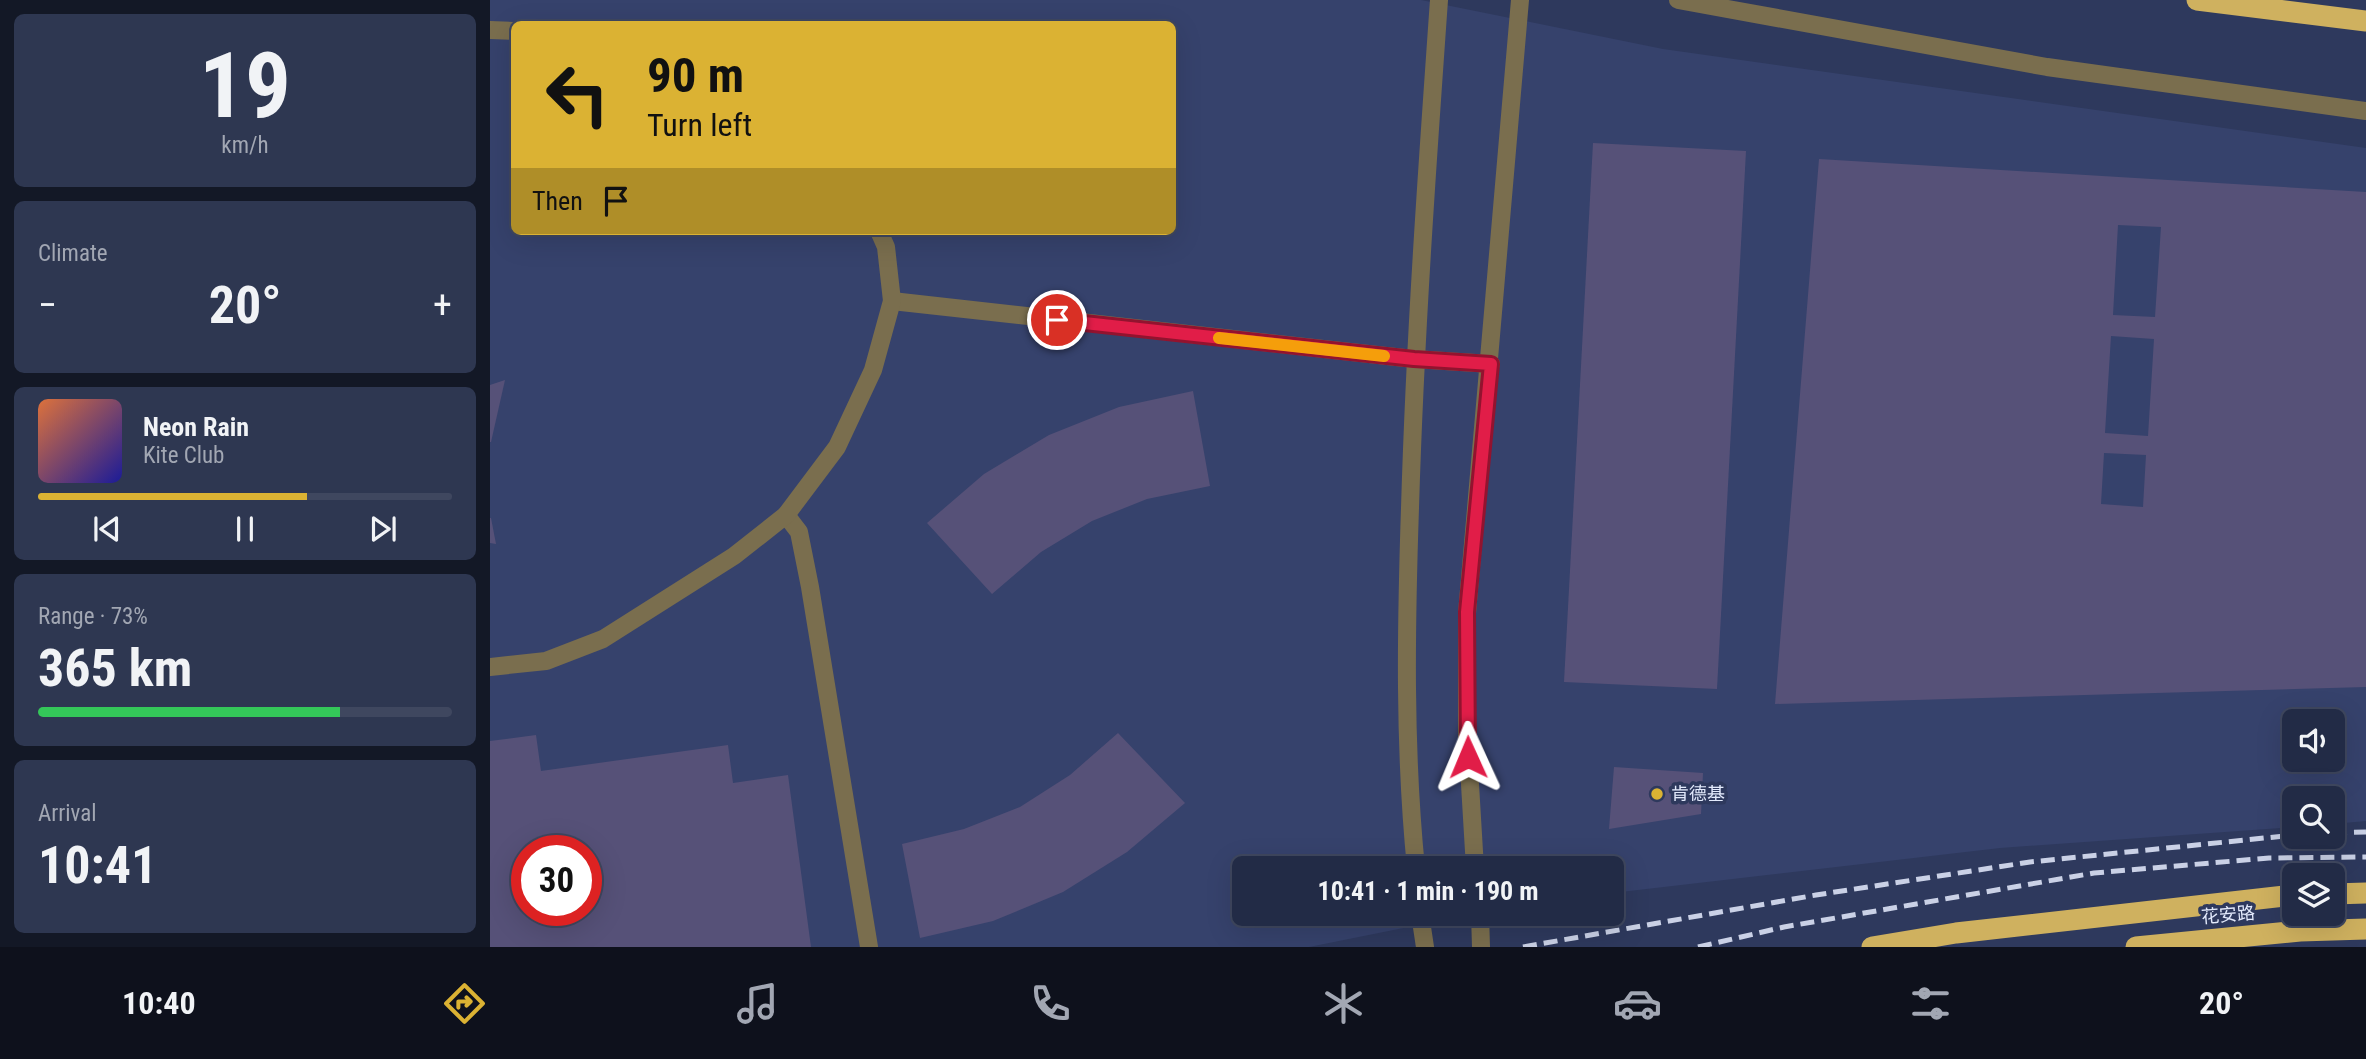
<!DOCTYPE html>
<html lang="en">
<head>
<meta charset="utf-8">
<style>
	:root { --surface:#222b46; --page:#2e3751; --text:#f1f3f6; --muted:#a2a7b3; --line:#3f475f; --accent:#dbb233 }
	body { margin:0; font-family:"Roboto Condensed","Noto Sans SC",sans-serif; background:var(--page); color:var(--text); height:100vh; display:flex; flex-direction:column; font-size:26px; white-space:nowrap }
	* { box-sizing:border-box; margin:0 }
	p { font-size:23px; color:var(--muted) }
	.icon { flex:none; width:38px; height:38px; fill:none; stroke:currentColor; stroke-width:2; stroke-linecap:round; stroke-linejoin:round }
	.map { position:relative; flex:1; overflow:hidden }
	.side { display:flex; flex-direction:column; gap:14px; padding:14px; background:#131826; width:490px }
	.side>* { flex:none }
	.guide { position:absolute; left:21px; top:21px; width:665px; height:214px; border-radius:10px; box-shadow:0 7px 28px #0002,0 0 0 2px var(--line); background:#dbb233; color:#111; overflow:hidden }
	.buttons { position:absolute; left:1792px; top:709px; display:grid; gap:14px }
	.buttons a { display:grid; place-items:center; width:63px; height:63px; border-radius:10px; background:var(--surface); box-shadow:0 7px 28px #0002,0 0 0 2px var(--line); font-size:35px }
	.speed { position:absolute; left:21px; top:835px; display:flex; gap:14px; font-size:35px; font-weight:700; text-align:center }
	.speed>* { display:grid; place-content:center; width:91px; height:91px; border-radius:50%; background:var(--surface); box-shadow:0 7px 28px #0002,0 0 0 2px var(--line); line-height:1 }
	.speed .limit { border:10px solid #d22; background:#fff; color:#111 }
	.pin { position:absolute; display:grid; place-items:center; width:60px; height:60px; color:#fff; margin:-30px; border:4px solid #fff; border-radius:50%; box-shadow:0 2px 7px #0007 }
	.me { position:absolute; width:77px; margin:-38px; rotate:359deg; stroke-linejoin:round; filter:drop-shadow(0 0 5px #0008) }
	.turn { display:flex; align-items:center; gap:24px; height:147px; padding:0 21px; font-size:32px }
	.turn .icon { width:91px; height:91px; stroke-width:2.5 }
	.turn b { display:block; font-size:49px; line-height:60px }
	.then { display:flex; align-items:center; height:66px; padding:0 21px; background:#0003; gap:14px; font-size:26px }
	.big { font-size:52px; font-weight:700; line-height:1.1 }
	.side .tile { flex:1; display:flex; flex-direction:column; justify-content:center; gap:10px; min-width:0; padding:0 24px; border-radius:10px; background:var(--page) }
	.side .dial { align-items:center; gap:0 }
	.dial b { font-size:91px; line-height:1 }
	.song { display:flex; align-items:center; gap:21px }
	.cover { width:84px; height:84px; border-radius:10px; background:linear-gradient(135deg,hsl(20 70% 55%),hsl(240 70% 35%)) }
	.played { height:7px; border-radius:4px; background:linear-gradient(90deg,var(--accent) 65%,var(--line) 65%) }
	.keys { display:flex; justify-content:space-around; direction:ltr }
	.heat { display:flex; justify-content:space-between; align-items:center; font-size:38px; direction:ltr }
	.charge { height:10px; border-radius:5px; background:linear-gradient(90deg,#34c759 73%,var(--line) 0) }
	.trip { position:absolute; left:742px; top:856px; width:392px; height:70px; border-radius:10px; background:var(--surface); box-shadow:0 7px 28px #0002,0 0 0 2px var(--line); font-weight:700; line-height:70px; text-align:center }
	.tab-bar { display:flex; height:112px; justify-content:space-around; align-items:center; background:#0e111c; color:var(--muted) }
	.tab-bar .icon { width:49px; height:49px }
	.tab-bar .active { color:var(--accent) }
	.tab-bar b { font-size:32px; color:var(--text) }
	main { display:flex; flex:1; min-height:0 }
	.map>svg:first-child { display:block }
	.built { fill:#36426c; fill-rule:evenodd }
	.building { fill:#565178; fill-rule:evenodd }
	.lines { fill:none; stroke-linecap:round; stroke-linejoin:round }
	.street { stroke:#7a6e4e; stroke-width:18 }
	.highway { stroke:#cfb15f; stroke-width:21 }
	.rail { stroke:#cad1e6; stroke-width:5; stroke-dasharray:14 7; stroke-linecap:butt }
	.route-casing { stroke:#92132f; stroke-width:18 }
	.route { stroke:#e11d48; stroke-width:12 }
	.slow { stroke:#f59e0b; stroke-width:12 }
	.poi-dot { fill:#dbb233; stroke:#2e395d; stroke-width:2.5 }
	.labels { text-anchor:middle; stroke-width:7; stroke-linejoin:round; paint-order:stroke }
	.poi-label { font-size:18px; fill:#e3eafc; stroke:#2e395d; text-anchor:start }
	.street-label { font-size:18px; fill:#e3eafc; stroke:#2e395d }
</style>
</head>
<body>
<main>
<section class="side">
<div class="tile dial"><b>19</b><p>km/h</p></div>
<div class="tile"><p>Climate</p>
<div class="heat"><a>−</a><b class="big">20°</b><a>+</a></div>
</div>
<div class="tile">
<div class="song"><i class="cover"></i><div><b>Neon Rain</b><p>Kite Club</p></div></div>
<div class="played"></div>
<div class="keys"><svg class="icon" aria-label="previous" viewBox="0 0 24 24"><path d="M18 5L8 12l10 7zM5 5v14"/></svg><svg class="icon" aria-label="pause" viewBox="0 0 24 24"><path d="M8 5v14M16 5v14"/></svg><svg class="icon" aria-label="next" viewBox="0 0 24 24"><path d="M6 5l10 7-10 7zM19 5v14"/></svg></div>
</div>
<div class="tile"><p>Range · 73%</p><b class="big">365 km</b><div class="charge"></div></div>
<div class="tile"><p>Arrival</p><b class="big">10:41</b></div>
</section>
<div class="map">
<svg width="1876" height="947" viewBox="0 0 1876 947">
	<rect width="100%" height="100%" fill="#2e395d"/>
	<!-- built -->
	<path class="built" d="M0,0h931l242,49 703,99v673l-33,3v-26h-39v29l-294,21 -388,45v-25h-368v46h229l-164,33h-819zM24,24h658v207h-658zM1804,721h39v39h-39zM37,850h59v60h-59z"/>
	<!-- building -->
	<g class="building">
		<polygon points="1103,143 1256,151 1227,689 1074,682"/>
		<path d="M1329,159l547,33v495l-591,17zM1628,225l43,2 -6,90 -42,-2zM1621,336l43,3 -6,97 -43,-3zM1614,453l42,2 -3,52 -42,-3z"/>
		<polygon points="15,380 1,442 0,442 0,385"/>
		<polygon points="703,391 720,486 657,499 602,521 551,552 502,594 437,523 494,474 559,435 629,407"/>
		<polygon points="0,518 1,518 6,544 0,543"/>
		<polygon points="628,733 695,803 637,852 573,892 503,921 430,938 412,844 474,829 530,807 580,775"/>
		<path d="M46,735l5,36 187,-26 5,38 55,-8 23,172h-321v-206zM37,850h59v60h-59z"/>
		<polygon points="1124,767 1213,773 1211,814 1119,829"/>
	</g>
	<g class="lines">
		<!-- street -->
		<g class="street">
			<polyline points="1188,0 1557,67 1876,111"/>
			<polyline points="0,30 24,31"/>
			<polyline points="402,301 924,359 1001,364"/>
			<polyline points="296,515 309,532 320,587 379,947"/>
			<polyline points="0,667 56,661 113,639 244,556 296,515 347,447 383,370 402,301 396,247 389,231"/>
			<path d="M926,868c-12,-120 -10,-240 -6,-360 5,-170 17,-339 29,-508"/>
			<polyline points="985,868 977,734 977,613 1030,0"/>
			<polyline points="930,914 935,947"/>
			<polyline points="990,914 991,947"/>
		</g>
		<!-- highway -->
		<g class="highway">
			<polyline points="1707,0 1876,21"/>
			<polyline points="1843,894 1876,893"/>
			<polyline points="1382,947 1466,933 1804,895"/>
			<polyline points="1646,947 1810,931 1876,929"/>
		</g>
		<!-- rail -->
		<g class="rail">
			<polyline points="1843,833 1876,832"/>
			<polyline points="1033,947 1326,895 1540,862 1804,835"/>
			<polyline points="1208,947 1294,927 1604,873 1779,858 1876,857"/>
		</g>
	</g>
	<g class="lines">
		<defs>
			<polyline id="route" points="567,320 924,359 1001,364 977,612 978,757"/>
		</defs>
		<!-- route casing -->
		<use href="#route" class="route-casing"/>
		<!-- route -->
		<use href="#route" class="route"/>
		<!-- slow -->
		<polyline class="slow" points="729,338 894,356"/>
	</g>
	<!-- markers -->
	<circle class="poi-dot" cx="1167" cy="794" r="7"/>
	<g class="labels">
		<!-- poi labels -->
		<g class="poi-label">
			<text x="1181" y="800">肯德基</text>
		</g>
		<!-- street labels -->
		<g class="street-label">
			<text transform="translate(1738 915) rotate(-5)" y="6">花安路</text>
		</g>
	</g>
</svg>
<div class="buttons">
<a><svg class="icon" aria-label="sound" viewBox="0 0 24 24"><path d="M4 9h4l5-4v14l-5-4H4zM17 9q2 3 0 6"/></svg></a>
<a><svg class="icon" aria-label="search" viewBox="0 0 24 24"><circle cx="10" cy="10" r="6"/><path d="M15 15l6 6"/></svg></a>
<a><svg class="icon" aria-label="layers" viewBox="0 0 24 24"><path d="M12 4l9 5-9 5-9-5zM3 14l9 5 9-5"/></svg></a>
</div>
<div class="speed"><div class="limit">30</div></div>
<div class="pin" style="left:567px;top:320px;background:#d93025"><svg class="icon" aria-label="arrive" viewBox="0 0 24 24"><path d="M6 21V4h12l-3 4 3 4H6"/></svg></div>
<svg class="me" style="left:978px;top:757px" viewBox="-20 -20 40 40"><path d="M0-17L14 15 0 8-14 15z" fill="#e11d48" stroke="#fff" stroke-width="4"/></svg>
<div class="trip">10:41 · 1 min · 190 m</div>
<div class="guide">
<div class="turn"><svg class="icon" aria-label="left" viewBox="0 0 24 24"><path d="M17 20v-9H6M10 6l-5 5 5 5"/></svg><div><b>90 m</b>Turn left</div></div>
<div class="then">Then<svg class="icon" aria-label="arrive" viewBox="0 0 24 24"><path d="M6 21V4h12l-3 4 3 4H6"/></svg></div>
</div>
</div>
</main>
<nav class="tab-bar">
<b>10:40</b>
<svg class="icon active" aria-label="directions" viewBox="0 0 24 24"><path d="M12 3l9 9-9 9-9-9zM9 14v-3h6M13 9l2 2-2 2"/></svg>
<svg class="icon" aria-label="music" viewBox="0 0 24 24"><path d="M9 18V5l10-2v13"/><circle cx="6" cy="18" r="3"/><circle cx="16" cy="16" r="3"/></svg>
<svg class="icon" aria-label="phone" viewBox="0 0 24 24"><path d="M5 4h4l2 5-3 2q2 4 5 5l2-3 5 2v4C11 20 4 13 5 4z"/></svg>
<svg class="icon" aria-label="climate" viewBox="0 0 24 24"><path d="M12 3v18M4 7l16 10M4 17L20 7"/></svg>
<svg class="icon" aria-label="car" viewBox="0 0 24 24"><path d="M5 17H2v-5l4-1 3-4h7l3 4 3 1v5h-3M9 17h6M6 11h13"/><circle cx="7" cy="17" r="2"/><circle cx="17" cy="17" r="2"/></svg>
<svg class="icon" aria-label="filters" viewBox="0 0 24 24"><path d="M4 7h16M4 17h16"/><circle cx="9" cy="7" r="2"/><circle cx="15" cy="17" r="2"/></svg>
<b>20°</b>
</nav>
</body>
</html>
